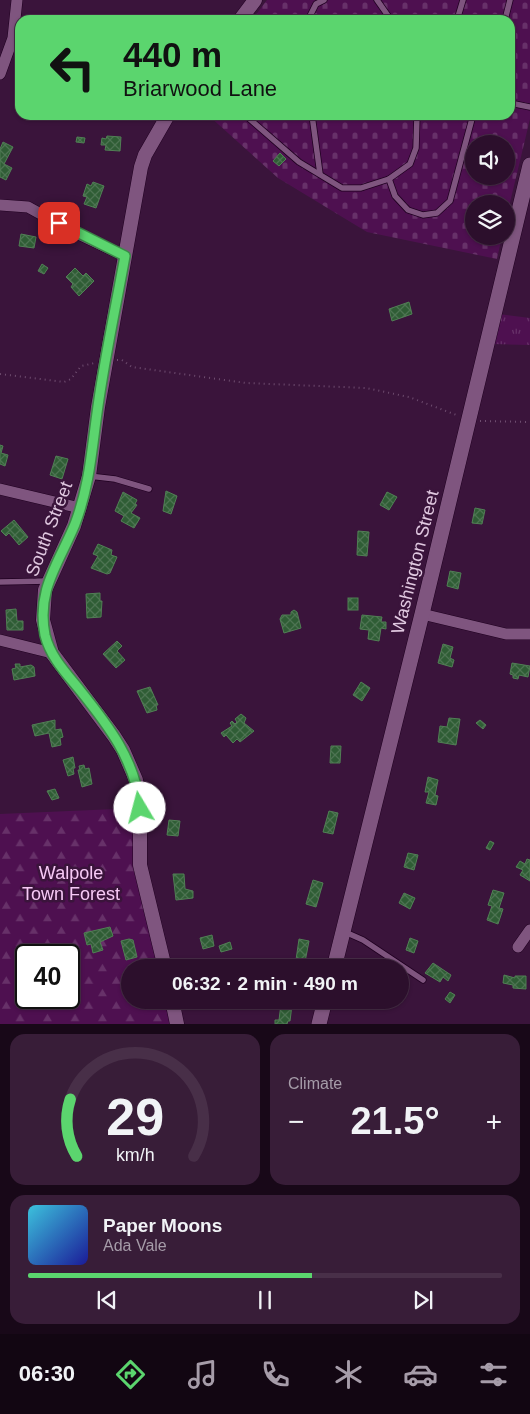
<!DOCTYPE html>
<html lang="en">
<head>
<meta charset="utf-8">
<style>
	:root { --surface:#2c0f2c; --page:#381d38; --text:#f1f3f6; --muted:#a69ca9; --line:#482f48; --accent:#5bd56e }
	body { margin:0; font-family:Helvetica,sans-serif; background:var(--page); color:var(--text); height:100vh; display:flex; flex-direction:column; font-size:19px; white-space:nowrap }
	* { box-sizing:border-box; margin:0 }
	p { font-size:16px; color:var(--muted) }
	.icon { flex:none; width:28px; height:28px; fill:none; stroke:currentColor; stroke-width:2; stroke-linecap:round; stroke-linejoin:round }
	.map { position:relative; height:1024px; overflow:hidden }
	.sheet { display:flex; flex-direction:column; gap:10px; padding:10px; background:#180818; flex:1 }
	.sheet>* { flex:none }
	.guide { position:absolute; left:15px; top:15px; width:500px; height:105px; border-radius:15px; box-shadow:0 1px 4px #0004,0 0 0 1px var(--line); background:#5bd56e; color:#111; overflow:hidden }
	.tools { position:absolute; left:465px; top:135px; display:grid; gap:10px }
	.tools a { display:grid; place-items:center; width:50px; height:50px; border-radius:50%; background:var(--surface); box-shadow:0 1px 4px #0004,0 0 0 1px var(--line); font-size:25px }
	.speed { position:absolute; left:15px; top:944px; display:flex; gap:10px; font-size:25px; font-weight:700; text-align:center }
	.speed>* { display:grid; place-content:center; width:65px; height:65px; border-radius:50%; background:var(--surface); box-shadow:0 1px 4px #0004,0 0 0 1px var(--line); line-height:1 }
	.speed .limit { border:2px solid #111; border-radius:8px; background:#fff; color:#111 }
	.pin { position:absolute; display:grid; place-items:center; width:42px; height:42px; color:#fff; margin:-21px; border-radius:10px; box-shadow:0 2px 8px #0006 }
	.me { position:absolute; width:55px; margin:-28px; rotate:352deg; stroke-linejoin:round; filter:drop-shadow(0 0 4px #0008) }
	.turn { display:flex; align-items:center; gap:18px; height:105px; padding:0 25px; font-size:22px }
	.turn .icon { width:65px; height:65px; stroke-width:2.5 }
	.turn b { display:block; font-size:35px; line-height:42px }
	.big { font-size:38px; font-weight:700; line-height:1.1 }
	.sheet .tile { flex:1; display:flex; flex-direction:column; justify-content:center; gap:8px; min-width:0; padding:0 18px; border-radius:15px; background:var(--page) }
	.sheet .dial { align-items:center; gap:0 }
	.dial svg { height:130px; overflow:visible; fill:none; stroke:var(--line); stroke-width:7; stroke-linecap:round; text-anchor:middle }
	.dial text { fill:var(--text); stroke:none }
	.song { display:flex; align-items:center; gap:15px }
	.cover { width:60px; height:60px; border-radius:8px; background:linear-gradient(135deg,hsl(190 70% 55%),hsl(240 70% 35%)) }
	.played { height:5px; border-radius:2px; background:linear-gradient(90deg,var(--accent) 60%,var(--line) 60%) }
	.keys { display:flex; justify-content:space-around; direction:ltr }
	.heat { display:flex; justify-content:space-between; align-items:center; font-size:28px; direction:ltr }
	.sheet .tiles { flex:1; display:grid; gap:10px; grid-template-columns:1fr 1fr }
	.tile:last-child { grid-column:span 2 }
	.trip { position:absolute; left:121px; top:959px; width:288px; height:50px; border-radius:25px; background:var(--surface); box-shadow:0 1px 4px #0004,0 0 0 1px var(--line); font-weight:700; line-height:50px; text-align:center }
	.menu { display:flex; height:80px; justify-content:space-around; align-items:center; background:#120612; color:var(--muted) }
	.menu .icon { width:35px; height:35px }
	.menu .active { color:var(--accent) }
	.menu b { font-size:22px; color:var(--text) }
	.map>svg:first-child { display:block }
	.forest { fill:url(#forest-firs); fill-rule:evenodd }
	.cemetery { fill:url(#cemetery-stones); fill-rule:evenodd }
	.park { fill:url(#park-tufts) }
	.building { fill:url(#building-cross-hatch); stroke:#517f55 }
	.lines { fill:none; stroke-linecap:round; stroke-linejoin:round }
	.service-casing { stroke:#200021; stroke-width:7 }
	.minor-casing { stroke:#200021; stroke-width:12 }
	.tertiary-casing { stroke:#200021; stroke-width:15 }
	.secondary-casing { stroke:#200021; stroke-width:16 }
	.path { stroke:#6e4c6f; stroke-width:2; stroke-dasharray:1 4; stroke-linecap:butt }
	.service { stroke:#7f557f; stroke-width:5.5 }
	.minor { stroke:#7f557f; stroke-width:11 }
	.tertiary { stroke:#7f557f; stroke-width:14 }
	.secondary { stroke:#7f557f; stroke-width:15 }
	.route-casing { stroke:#3b8a48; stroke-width:12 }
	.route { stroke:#5bd56e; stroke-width:9 }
	.labels { text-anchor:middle; stroke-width:5; stroke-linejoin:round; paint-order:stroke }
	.street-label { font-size:18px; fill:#e0c8e0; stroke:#3a143b }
	.park-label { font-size:18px; fill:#f7c9f6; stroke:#3a143b }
</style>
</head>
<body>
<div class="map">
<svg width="530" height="1024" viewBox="0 0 530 1024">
	<defs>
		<pattern id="forest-firs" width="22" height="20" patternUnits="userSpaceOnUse" patternTransform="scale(1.25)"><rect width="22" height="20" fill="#4e1050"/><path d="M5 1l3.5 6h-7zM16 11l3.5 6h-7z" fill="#673169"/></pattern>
		<pattern id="cemetery-stones" width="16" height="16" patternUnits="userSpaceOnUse" patternTransform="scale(1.25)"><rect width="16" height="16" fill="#4e1050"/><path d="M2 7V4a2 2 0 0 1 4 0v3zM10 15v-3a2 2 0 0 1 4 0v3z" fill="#673169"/></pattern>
		<pattern id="park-tufts" width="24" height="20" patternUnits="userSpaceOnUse" patternTransform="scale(1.25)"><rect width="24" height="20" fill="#4e1050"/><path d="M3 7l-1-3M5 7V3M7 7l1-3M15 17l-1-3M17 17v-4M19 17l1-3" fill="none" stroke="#673169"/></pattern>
		<pattern id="building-cross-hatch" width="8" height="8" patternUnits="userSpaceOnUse" patternTransform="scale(1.25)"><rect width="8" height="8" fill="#2f5d35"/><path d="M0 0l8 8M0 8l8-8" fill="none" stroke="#4d7352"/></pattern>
	</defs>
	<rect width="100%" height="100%" fill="#3a143b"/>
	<!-- forest -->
	<path class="forest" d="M140,808l-1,31 26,128 -35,1v32h42l5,24h-177v-210zM26,955h43v43h-43z"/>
	<!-- cemetery -->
	<path class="cemetery" d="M267,0h263v119l-24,100v-15h-32v32h28l-5,23 -130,-27 -89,-54 -70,-63h302v-95h-258zM474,144h32v32h-32z"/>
	<!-- park -->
	<polygon class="park" points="491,313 530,318 530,345 493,344"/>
	<!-- building -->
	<g class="building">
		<polygon points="54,16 55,20 45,20 44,17"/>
		<polygon points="107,136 121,137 120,151 105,150 106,145 101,145 102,138 106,139"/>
		<polygon points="77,137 85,138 84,143 76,142"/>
		<polygon points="3,142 13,147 4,164 12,168 6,180 0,177 0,149"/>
		<polygon points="280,153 286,159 279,166 273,161"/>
		<polygon points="93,182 104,186 96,208 84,204 87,197 83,196 87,184 91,186"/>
		<polygon points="21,234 36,237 34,248 19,246"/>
		<polygon points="42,264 48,268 44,274 38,271"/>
		<polygon points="75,268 83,276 86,273 94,281 79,296 71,287 73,284 66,277"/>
		<polygon points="409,302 412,314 392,321 389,309"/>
		<polygon points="0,445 3,446 1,453 8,455 5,466 0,464"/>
		<polygon points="56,456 68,459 62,479 50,475"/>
		<polygon points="166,491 177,496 171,514 163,511"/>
		<polygon points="123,492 137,500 135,504 137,505 131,513 140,518 134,528 121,521 124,516 115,511"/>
		<polygon points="387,492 397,497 389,510 380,505"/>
		<polygon points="475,508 485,510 482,524 472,523"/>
		<polygon points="14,520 28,537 19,545 9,533 6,536 1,531"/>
		<polygon points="358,531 369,532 367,556 357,555"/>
		<polygon points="98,544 112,550 111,555 117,557 110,573 107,574 91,568 98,556 93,554"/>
		<polygon points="450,571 461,573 458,589 447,586"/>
		<polygon points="100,593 100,601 102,601 101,617 87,618 86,594"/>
		<rect x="348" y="598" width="10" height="12"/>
		<polygon points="16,609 17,621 23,621 23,630 7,630 6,610"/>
		<polygon points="294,610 297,612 301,628 284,633 280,619 282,615 291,615 291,612"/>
		<polygon points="362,615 382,617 381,622 386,622 386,629 381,628 379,641 368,639 369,630 360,629"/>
		<polygon points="117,641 122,646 117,651 125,660 116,668 103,654"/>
		<polygon points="443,644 453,647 450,658 454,660 452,667 438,663"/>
		<polygon points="512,663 530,666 528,677 519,675 518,679 513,678 513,675 510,674"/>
		<polygon points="15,664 20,664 20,667 31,665 34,667 35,676 14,680 12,669 16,668"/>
		<polygon points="361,682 370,688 362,701 353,695"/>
		<polygon points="150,687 158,705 156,705 157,710 147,713 137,691"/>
		<polygon points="241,714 246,718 244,723 254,731 240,742 237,739 233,743 226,735 224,737 221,733 232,726 230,723 232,721 235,724 237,722 235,719"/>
		<polygon points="449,718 460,719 456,745 438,742 440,726 447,727"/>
		<polygon points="55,720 55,730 61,729 63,737 60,738 61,745 52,747 49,733 35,736 32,725"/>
		<polygon points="480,720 486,725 483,729 476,723"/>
		<polygon points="331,746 341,746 340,763 330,763"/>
		<polygon points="73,757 75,768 73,768 74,774 68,776 63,760"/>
		<polygon points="84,765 85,769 89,768 92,784 82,787 78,770 80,770 79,766"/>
		<polygon points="428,777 438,780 435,795 438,796 436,805 426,803 429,792 425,792"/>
		<polygon points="55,789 59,798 52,800 47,791"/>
		<polygon points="329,811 338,813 333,834 323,832"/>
		<polygon points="169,820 180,821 178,836 167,835"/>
		<polygon points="490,841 494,843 490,850 486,848"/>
		<polygon points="408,853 418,855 414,870 404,867"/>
		<polygon points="527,859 530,860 530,881 520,875 523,870 516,867 520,861 525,864"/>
		<polygon points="173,874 184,874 185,889 193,891 193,898 176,900"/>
		<polygon points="313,880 323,883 316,907 306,904"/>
		<polygon points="493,890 504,893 499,908 503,909 498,924 487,920 492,906 488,905"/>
		<polygon points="404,893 415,898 410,909 399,903"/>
		<polygon points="110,927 113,936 100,942 103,950 93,953 91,944 87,945 84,933"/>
		<polygon points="212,935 214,946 203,949 200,938"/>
		<polygon points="410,938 418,941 414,953 406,950"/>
		<polygon points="129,939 133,940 137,957 126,960 121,941"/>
		<polygon points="299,939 309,941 305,962 296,960"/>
		<polygon points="230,942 232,949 221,952 219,946"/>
		<polygon points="433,963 451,975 448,981 443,977 440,982 425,973"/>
		<polygon points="504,975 515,978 515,976 526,976 526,989 513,988 513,985 503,983"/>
		<polygon points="402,982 408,986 405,990 400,986"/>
		<polygon points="450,992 455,995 450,1003 445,999"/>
		<polygon points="201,1000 214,1000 216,1006 206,1009"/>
		<polygon points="281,1004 292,1005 290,1021 288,1021 287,1024 275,1024 275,1020 279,1020"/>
	</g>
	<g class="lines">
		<defs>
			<g id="service">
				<polyline points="377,0 391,20"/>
				<polyline points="308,20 316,4 324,0"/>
				<polyline points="457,20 463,0"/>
				<polyline points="505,20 510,0"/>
				<polyline points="510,103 530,107"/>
				<polyline points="245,115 299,162 342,188 361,188 389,179 410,164 416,148 417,115"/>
				<polyline points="312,115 320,174"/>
				<polyline points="389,179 395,196 408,210 423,215 437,213 450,201 473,115"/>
				<polyline points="89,476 115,479 149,489"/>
				<polyline points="0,582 48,581"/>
				<polyline points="345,932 363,940 423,980"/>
			</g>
			<g id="minor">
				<polyline points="0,74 13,38 17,0"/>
				<polyline points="0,205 28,207 68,229 125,256"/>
				<polyline points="0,489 80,508"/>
				<polyline points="422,614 506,634 530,634"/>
				<polyline points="0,640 52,653"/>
				<polyline points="518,947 530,930"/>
			</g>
			<g id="tertiary">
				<polyline points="240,20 255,0"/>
				<polyline points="165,968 140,865 140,808 136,780 123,750 114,736 52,653 43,620 45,590 74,526 89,476 98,407 141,167 145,155 168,115"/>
				<polyline points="172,1000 177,1024"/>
			</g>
			<g id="secondary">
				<polyline points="334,968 422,614 530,165"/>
				<polyline points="319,1024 325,1000"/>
			</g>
		</defs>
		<!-- service casing -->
		<use href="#service" class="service-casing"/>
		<!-- minor casing -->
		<use href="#minor" class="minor-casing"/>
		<!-- tertiary casing -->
		<use href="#tertiary" class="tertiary-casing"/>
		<!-- secondary casing -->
		<use href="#secondary" class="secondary-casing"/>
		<!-- path -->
		<g class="path">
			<polyline points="117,360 122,360 132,367 246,383 366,388 409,397 459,416"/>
			<polyline points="0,374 64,382 71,379 81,366 95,363"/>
			<polyline points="480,421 530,422"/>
		</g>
		<!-- service -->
		<use href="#service" class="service"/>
		<!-- minor -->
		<use href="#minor" class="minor"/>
		<!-- tertiary -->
		<use href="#tertiary" class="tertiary"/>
		<!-- secondary -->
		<use href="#secondary" class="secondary"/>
	</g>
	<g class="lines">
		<defs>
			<path id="route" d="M59,223l66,33c-9,50 -20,100 -27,150 -6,40 -8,79 -23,118 -16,39 -39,66 -30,111 5,21 20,37 34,54 29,36 57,72 61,119"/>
		</defs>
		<!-- route casing -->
		<use href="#route" class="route-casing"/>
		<!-- route -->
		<use href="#route" class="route"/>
	</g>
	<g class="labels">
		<!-- street labels -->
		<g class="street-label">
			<text transform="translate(49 529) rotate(-69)" y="6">South Street</text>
			<text transform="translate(415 562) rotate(-76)" y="6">Washington Street</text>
		</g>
		<!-- park labels -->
		<g class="park-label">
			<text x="71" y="879">Walpole<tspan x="71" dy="21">Town Forest</tspan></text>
		</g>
	</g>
</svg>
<div class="tools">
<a><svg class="icon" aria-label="sound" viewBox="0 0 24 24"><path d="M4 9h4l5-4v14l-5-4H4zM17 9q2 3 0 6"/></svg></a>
<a><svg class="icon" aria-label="layers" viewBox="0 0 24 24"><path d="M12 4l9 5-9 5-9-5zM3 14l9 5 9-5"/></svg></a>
</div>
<div class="speed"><div class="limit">40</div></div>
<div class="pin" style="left:59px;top:223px;background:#d93025"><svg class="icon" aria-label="arrive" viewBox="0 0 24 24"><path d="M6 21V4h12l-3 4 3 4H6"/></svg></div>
<svg class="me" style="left:140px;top:808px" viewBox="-20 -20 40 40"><circle r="19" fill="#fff"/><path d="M0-13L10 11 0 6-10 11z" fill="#5bd56e"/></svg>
<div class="trip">06:32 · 2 min · 490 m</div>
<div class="guide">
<div class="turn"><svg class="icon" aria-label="left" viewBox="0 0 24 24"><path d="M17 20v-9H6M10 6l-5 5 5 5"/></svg><div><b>440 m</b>Briarwood Lane</div></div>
</div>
</div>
<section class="sheet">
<div class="tiles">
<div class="tile dial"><svg viewBox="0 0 100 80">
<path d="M14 69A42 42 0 1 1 86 69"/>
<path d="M14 69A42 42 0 0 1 10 34" stroke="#5bd56e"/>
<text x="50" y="56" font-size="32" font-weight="700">29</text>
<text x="50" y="72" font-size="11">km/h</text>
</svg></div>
<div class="tile"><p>Climate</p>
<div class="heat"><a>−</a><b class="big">21.5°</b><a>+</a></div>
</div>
<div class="tile">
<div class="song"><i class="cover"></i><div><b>Paper Moons</b><p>Ada Vale</p></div></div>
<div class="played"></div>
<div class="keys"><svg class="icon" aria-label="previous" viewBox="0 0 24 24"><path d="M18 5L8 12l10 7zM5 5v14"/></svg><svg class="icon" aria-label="pause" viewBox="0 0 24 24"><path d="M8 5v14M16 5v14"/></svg><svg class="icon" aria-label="next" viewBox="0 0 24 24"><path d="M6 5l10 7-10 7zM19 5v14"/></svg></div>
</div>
</div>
</section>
<nav class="menu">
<b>06:30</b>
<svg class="icon active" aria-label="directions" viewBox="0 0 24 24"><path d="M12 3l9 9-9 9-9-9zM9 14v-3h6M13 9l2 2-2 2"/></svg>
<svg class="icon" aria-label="music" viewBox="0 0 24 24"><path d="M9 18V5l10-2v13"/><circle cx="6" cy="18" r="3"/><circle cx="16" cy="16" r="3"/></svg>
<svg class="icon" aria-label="phone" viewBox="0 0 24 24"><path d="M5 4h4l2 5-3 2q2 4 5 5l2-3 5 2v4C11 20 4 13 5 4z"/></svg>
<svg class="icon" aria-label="climate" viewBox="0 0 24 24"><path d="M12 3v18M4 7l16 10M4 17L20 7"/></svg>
<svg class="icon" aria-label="car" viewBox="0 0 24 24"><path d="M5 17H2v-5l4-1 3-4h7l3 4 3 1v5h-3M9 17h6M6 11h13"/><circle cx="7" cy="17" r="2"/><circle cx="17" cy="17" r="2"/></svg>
<svg class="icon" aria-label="filters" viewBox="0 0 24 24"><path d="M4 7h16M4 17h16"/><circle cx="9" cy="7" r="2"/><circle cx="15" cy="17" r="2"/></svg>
</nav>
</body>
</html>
